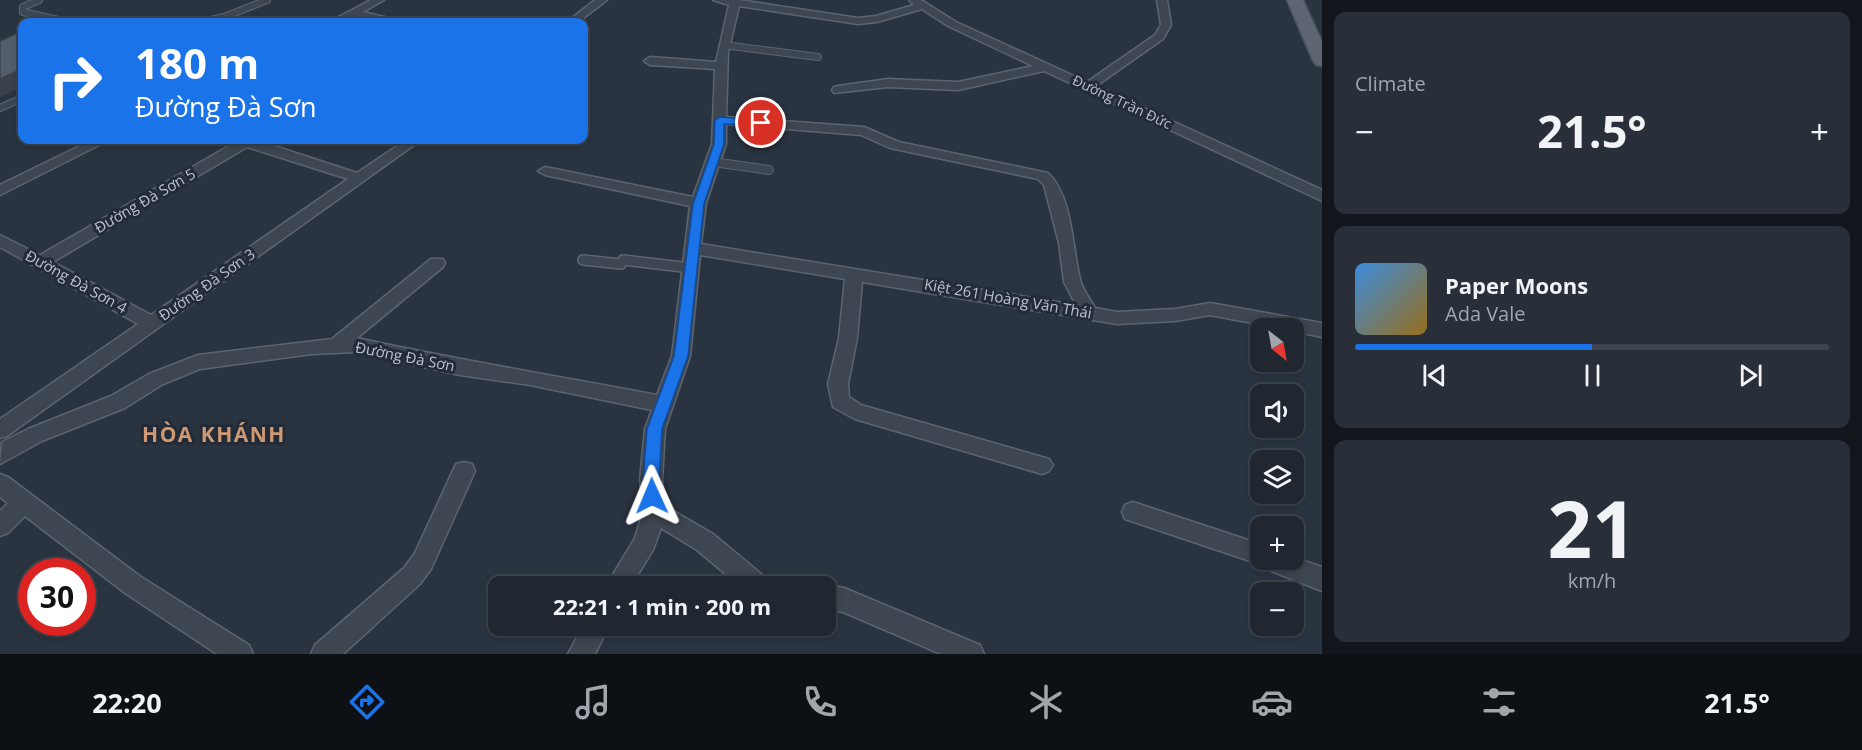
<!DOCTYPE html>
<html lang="en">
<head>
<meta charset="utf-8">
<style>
	:root { --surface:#202731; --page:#282f39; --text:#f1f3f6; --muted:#a2a5ab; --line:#3d444d; --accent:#1a73e8 }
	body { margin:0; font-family:"Open Sans",sans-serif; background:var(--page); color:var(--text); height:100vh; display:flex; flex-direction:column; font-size:22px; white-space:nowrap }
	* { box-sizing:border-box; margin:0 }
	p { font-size:20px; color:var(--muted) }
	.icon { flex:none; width:33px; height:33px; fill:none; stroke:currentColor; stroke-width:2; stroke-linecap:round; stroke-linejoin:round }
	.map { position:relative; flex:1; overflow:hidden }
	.drawer { display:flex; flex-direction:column; gap:12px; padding:12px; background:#12151b; width:540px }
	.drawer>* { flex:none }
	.banner { position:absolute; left:18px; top:18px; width:570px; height:126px; border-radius:12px; box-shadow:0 3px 9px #0003,0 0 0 2px var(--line); background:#1a73e8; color:#fff; overflow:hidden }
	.needle { width:39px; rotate:149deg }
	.tools { position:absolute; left:1250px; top:318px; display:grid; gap:12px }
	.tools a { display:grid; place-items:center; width:54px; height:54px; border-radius:12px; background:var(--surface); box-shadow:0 3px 9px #0003,0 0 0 2px var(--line); font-size:30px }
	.speed { position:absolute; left:18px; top:558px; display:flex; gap:12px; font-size:30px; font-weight:700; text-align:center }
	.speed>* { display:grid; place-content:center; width:78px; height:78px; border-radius:50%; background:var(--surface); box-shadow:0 3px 9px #0003,0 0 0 2px var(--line); line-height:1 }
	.speed .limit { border:9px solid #d22; background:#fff; color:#111 }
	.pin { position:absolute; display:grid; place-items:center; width:51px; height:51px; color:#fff; margin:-26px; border:3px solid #fff; border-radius:50%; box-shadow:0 2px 6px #0007 }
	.me { position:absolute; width:66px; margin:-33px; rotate:359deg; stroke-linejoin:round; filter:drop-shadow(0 0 4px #0008) }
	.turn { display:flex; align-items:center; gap:21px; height:126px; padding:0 18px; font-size:27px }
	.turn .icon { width:78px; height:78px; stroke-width:2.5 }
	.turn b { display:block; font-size:42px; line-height:51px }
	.big { font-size:45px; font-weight:700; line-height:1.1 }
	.drawer .widget { flex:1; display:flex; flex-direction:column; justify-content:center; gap:9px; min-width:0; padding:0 21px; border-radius:12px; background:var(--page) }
	.drawer .dial { align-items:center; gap:0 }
	.dial b { font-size:78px; line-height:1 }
	.song { display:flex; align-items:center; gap:18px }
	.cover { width:72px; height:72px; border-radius:9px; background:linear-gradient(135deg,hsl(210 70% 55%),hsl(40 70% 35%)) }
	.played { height:6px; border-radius:3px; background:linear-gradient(90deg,var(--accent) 50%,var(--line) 50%) }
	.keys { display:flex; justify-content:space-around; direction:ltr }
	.heat { display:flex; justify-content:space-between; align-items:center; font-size:33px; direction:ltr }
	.trip { position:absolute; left:488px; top:576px; width:348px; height:60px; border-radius:12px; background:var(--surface); box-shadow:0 3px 9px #0003,0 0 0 2px var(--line); font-weight:700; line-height:60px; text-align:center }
	.menu { display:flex; height:96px; justify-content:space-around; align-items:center; background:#0d1014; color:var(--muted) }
	.menu .icon { width:42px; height:42px }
	.menu .current { color:var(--accent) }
	.menu b { font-size:27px; color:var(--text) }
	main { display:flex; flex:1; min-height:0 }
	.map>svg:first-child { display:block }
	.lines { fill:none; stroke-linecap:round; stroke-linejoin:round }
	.service-far2-casing { stroke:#5c646f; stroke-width:8 }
	.service-far1-casing { stroke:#5c646f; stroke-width:10 }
	.service-casing { stroke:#5c646f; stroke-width:12 }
	.minor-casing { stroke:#5c646f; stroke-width:3 }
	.primary-casing { stroke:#474f5b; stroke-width:3 }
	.service-far2 { stroke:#3e4651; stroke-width:6 }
	.service-far1 { stroke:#3e4651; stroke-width:8 }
	.service { stroke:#3e4651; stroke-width:9 }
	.minor { fill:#3e4651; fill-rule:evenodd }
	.primary { fill:#5c6571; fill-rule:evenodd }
	.shaded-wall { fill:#3a414c }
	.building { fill:#535d6c; stroke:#3a414c; stroke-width:1.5 }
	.route { fill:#1a73e8; stroke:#114b97; stroke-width:1.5 }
	.labels { text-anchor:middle; stroke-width:6; stroke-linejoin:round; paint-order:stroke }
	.far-street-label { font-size:14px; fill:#bbc1cb; stroke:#222b37 }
	.street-label { font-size:15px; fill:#bbc1cb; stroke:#222b37 }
	.district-label { font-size:21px; font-weight:bold; letter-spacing:1.5px; fill:#ce9973; stroke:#222b37 }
</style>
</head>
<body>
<main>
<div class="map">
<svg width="1322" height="654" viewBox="0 0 1322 654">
	<rect width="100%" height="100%" fill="#2a3441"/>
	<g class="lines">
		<defs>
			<g id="service-far2">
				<polyline points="39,0 23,7 23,12 67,22"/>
				<polyline points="202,22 224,17 267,0"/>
				<polyline points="724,45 818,57"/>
				<polyline points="0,108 22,98"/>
			</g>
			<polyline id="service-far1" points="713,162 769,170"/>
			<polyline id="service" points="583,260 621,264 623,260 691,268"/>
			<g id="minor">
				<path d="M371,0h13l-21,12 34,8 1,2c-11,0 -40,-6 -45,-5 -10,2 -14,6 -24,5z"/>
				<polygon points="595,0 607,0 578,22 567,22"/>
				<path d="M713,0h26l119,18 18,-2 38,-11 -5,-5h12l35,22 131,60 68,-47 6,-10 -4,-25h10l4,25 -8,14 -67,47 226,104v11l-278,-130 -86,19 -70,-3 -54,6 -2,-3 2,-3 4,-1 50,-7 70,3 75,-16 -85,-40 -26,-17 -45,13 -19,2 -119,-18 -11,47 -2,64 138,10 35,15 149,31c25,24 24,74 32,106 2,10 10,20 15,29l22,4 58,-3 35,-6 112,20v14l-29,-6v-3h-14l-69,-13 -35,6 -58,3 -255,-42 -5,56 -9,46 1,13 12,8 188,54 4,6 -4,6 -7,3 -187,-55 -22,-12 -5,-23 11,-46 6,-59 -145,-24 -10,101 -25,73 -3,51 3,26 48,28 53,44 4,8h-30l-43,-36 -36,-22 -8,22 -22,36h-25l29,-48 8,-26 -3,-32 5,-51 7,-19 -122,-25 -70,-10 -104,-23 -44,2 -112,15 -37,15 -38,24 -83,33 -42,23 2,-22 26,-13 83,-33 38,-22 49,-19 134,-16 99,-80h12l2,4 -2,4 -86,71c100,22 200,38 300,57l15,-39 18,-150 -145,-31 -7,-4 7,-4 148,30 19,-53 3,-75 -65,-4 -6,-4 6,-4 66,5 13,-57zM726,124l135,11 29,13 148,31 6,6 15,58 5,39 12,23 -375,-61 5,-41 20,-59z"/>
				<polygon points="92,140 109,140 0,195 0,185"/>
				<path d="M232,140h24l101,33 49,-33h15l-414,296 -7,2v-19l138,-95 -138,-77v-12l40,20 194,-112zM247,147l101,32 -197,136 -98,-53z"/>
				<polygon points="464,462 472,464 475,471 431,569 420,584 343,654 311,654 315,645 404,568 415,553 456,464"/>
				<polygon points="0,474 8,477 141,577 249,645 253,654 217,654 125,593 25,516 8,533 0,536 0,511 8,503 0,497"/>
				<polygon points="1133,502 1260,544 1260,560 1293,560 1293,557 1322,567 1322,591 1263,568 1262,565 1125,519 1122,512 1125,505"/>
				<polygon points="825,584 844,588 980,645 984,654 941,654 843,612 825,608 825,586 819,586"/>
				<polygon points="583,626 609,626 595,654 568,654"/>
			</g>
			<polygon id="primary" points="1287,0 1303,0 1322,42 1322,66 1316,65 1313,61"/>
		</defs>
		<!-- service-far2 casing -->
		<use href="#service-far2" class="service-far2-casing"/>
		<!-- service-far1 casing -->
		<use href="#service-far1" class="service-far1-casing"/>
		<!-- service casing -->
		<use href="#service" class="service-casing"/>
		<!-- minor casing -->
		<use href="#minor" class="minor-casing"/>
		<!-- primary casing -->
		<use href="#primary" class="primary-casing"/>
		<!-- service-far2 -->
		<use href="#service-far2" class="service-far2"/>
		<!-- service-far1 -->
		<use href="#service-far1" class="service-far1"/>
		<!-- service -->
		<use href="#service" class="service"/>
		<!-- minor -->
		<use href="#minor" class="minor"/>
		<!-- primary -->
		<use href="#primary" class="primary"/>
	</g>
	<!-- shaded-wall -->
	<polygon class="shaded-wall" points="22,69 22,87 0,97 0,79"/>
	<!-- building -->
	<polygon class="building" points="22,31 22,69 0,79 0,41"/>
	<!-- route -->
	<polygon class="route" points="720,117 761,120 766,123 761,126 724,124 724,144 704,204 688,356 662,429 659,480 661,496 658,501 652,503 646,501 643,480 647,429 674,356 693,204 714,144 715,120"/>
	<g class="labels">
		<!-- far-street labels -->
		<g class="far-street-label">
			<text transform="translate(1122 102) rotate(25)" y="5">Đường Trần Đức</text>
		</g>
		<!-- street labels -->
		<g class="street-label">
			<text transform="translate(145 201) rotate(-30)" y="5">Đường Đà Sơn 5</text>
			<text transform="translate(76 282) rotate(29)" y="5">Đường Đà Sơn 4</text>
			<text transform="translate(207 285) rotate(-35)" y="5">Đường Đà Sơn 3</text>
			<text transform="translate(1008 299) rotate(10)" y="5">Kiệt 261 Hoàng Văn Thái</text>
			<text transform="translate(405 357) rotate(11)" y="5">Đường Đà Sơn</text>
		</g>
		<!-- district labels -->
		<g class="district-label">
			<text x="214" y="442">HÒA KHÁNH</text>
		</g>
	</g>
</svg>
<div class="tools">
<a><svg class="needle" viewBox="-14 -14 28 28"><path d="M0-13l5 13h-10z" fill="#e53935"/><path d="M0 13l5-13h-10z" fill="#a2a5ab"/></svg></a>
<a><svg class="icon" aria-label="sound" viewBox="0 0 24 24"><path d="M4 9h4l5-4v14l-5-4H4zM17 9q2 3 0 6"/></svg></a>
<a><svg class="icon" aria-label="layers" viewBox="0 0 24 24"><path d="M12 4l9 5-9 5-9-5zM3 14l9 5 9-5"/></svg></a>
<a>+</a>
<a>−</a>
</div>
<div class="speed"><div class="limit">30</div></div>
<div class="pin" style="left:761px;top:123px;background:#d93025"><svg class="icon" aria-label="arrive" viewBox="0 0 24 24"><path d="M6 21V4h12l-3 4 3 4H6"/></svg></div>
<svg class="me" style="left:652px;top:496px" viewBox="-20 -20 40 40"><path d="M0-17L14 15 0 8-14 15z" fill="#1a73e8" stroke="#fff" stroke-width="4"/></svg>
<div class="trip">22:21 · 1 min · 200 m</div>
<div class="banner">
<div class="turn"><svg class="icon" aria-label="right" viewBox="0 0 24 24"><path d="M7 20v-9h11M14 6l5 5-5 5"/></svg><div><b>180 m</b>Đường Đà Sơn</div></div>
</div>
</div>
<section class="drawer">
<div class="widget"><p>Climate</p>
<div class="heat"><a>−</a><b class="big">21.5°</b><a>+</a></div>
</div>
<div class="widget">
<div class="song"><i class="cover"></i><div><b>Paper Moons</b><p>Ada Vale</p></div></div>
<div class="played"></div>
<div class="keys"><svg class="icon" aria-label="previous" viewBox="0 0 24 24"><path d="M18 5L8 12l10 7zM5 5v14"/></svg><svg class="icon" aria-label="pause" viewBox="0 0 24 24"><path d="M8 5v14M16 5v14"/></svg><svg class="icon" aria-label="next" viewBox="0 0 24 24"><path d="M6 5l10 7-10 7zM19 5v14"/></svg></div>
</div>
<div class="widget dial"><b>21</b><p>km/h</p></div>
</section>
</main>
<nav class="menu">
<b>22:20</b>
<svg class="icon current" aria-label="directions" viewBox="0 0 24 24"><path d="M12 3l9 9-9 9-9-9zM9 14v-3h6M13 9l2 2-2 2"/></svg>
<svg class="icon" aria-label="music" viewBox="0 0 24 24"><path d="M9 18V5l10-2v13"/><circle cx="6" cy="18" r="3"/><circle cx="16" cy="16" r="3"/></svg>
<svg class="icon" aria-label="phone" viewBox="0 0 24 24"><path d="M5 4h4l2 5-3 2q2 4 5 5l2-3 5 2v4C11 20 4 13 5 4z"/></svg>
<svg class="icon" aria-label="climate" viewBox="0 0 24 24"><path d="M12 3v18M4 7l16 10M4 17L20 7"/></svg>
<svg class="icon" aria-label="car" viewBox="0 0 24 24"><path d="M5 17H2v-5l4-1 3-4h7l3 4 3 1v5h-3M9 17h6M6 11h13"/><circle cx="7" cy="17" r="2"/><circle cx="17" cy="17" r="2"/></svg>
<svg class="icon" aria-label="filters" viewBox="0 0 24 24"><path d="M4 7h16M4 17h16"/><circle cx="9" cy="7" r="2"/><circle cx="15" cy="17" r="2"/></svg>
<b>21.5°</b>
</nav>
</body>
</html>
